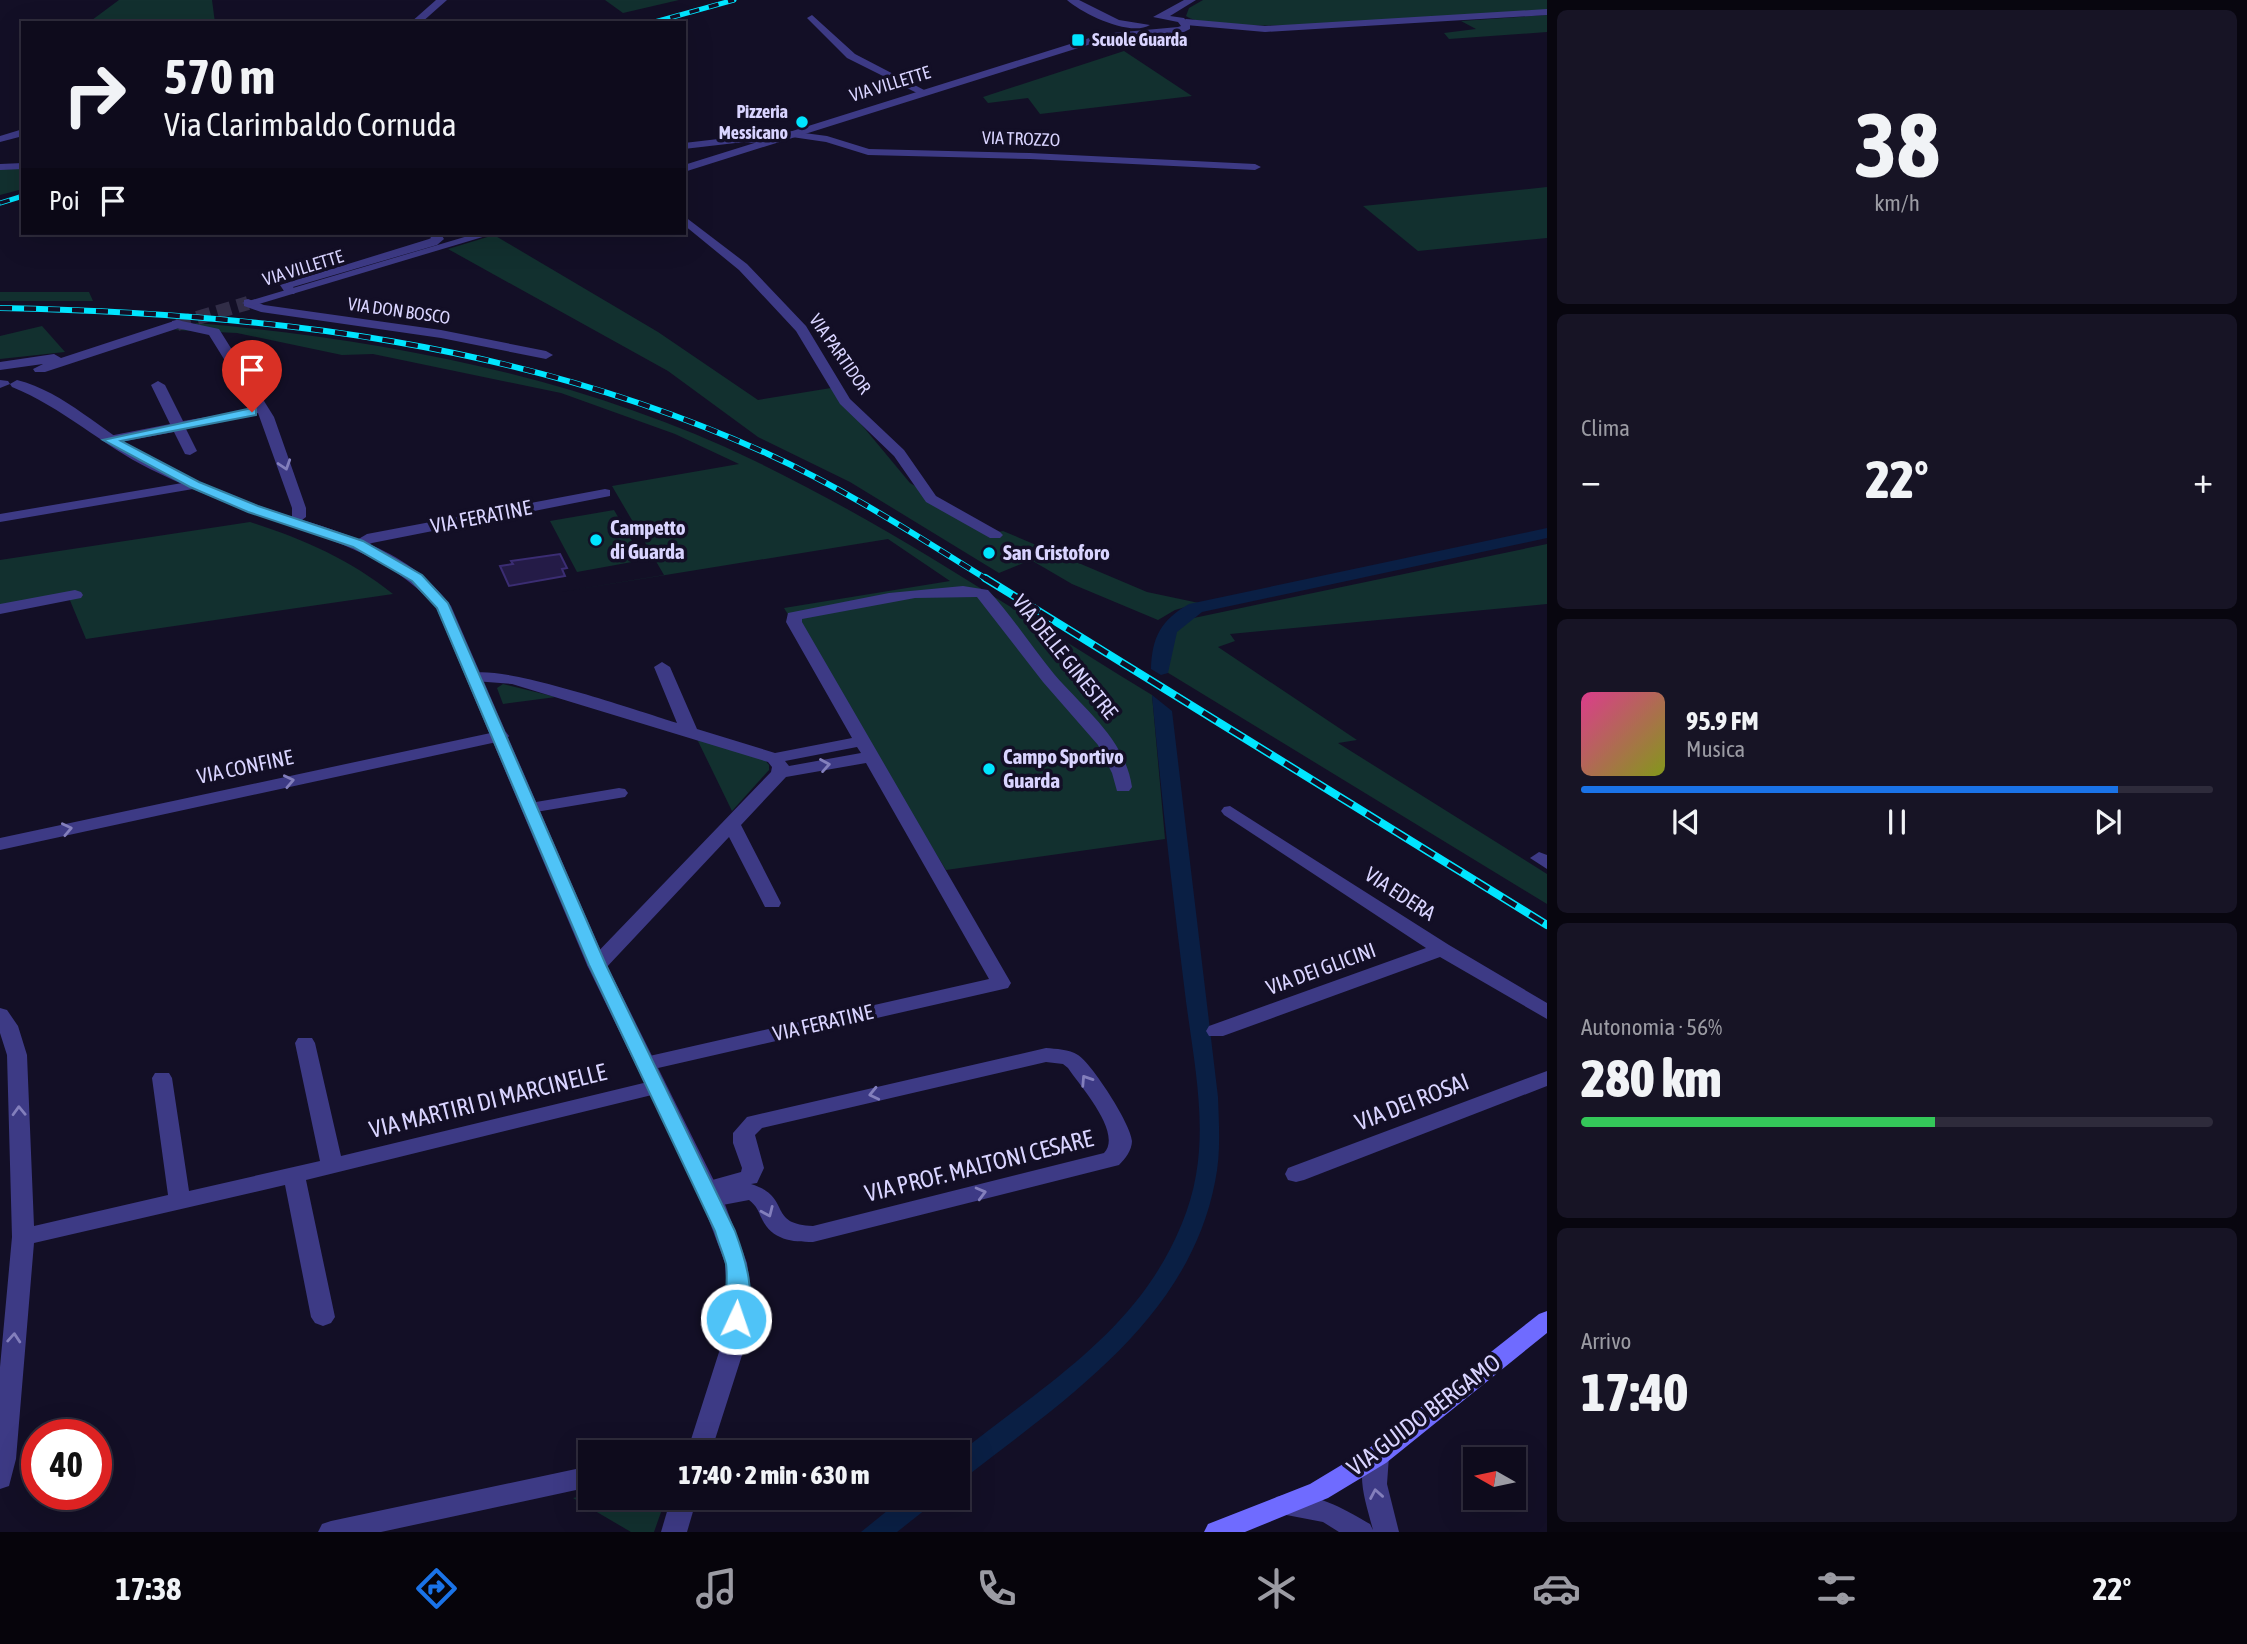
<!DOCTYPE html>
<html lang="it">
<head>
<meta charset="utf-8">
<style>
	:root { --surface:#0e0b1c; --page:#171425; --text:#f1f3f6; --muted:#9b9ba3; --line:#2e2b3b; --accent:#1a73e8 }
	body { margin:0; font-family:"Asap Condensed",sans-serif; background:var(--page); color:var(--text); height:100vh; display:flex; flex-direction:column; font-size:26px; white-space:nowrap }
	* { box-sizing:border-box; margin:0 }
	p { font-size:23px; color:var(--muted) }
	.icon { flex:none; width:38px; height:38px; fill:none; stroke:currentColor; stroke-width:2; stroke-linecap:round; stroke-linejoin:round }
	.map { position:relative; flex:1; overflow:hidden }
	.details { display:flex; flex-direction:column; gap:10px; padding:10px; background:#08060f; width:700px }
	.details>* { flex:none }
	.hud { position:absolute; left:21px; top:21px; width:665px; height:214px; border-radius:0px; box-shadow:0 7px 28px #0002,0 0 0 2px var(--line); background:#0e0b1c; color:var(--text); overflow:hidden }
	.needle { width:46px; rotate:279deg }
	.buttons { position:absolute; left:1463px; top:1447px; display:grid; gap:14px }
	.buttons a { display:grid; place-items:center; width:63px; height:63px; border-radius:0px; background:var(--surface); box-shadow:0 7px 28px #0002,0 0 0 2px var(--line); font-size:35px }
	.speed { position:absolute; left:21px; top:1419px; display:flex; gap:14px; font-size:35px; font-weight:700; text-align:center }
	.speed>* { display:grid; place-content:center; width:91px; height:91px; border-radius:50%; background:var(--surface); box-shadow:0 7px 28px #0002,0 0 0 2px var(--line); line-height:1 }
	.speed .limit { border:10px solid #d22; background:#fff; color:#111 }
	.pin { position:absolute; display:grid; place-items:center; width:60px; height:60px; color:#fff; margin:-72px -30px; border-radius:50% 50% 50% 0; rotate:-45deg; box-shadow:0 0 7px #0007 }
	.pin .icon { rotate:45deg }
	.me { position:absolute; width:77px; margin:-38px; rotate:3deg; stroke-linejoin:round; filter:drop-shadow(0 0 5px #0008) }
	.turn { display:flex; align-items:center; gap:24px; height:147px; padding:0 28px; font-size:32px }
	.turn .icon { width:91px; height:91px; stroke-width:2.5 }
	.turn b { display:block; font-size:49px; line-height:60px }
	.then { display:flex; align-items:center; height:66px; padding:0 28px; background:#0003; gap:14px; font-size:26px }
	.big { font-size:52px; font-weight:800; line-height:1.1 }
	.details .card { flex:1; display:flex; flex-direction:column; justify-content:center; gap:10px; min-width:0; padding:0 24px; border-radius:10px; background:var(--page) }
	.details .dial { align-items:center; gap:0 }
	.dial b { font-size:91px; line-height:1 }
	.song { display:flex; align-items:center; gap:21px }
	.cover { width:84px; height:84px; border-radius:10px; background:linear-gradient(135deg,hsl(330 70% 55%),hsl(70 70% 35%)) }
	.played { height:7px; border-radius:4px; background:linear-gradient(90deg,var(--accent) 85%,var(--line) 85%) }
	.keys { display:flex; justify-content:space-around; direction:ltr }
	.heat { display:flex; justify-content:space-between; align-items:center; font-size:38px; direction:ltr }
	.charge { height:10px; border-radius:5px; background:linear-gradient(90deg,#34c759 56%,var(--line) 0) }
	.trip { position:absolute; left:578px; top:1440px; width:392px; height:70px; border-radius:0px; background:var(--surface); box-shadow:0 7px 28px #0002,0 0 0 2px var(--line); font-weight:800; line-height:70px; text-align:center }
	.menu { display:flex; height:112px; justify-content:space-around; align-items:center; background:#06040b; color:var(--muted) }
	.menu .icon { width:49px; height:49px }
	.menu .current { color:var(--accent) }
	.menu b { font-size:32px; color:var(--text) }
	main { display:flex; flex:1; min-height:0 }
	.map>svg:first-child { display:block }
	.green { fill:#12302f }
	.water { fill:#0a1f44 }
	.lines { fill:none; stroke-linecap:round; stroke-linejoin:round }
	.canal { fill:#0a1f44; fill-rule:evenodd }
	.building { fill:#241b47; stroke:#3b2d73; stroke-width:2 }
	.tertiary-tunnel { stroke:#312d47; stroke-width:14; stroke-dasharray:14 7; stroke-linecap:butt }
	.minor { fill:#3d3a85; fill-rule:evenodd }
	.tertiary { fill:#3d3a85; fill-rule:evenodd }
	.secondary { fill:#6f6bff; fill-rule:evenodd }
	.rail-far2-casing { stroke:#00e5ff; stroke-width:5 }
	.rail-far1-casing { stroke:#00e5ff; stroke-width:6 }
	.rail-casing { stroke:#00e5ff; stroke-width:8 }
	.rail-far2 { stroke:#130f26; stroke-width:3.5; stroke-dasharray:10; stroke-linecap:butt }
	.rail-far1 { stroke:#130f26; stroke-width:4.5; stroke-dasharray:12; stroke-linecap:butt }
	.rail { stroke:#130f26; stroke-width:5; stroke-dasharray:16; stroke-linecap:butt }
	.oneway { stroke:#837fbc }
	.route { fill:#4fc3f7; stroke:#337fa1; stroke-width:2 }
	.poi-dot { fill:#00e5ff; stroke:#130f26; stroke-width:2.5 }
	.labels { text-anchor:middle; stroke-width:7; stroke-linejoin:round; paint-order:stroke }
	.far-poi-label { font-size:18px; font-weight:bold; fill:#d9d4ff; stroke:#130f26; text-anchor:start }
	.far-street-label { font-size:18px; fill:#d9d4ff; stroke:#130f26 }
	.street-label { font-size:21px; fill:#d9d4ff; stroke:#130f26 }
	.poi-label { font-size:21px; font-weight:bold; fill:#d9d4ff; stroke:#130f26; text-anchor:start }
	.near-street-label { font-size:24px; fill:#d9d4ff; stroke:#130f26 }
</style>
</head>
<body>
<main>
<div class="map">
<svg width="1547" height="1532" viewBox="0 0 1547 1532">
	<rect width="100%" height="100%" fill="#130f26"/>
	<!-- green -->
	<g class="green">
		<polygon points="119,0 212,0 215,23 88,23"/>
		<polygon points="605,0 679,0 623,13"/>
		<path d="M1203,0h344v10c-56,3 -329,29 -361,6l3,-8z"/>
		<polygon points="1547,15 1547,32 1449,39 1444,33 1476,29 1461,21"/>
		<polygon points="1124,51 1192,96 1040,114 1028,98 988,103 983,97"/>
		<polygon points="23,166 23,189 0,195 0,168"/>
		<polygon points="1547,187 1547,238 1418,251 1363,206"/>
		<polygon points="494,235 658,332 758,400 831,388 910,483 994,533 1003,531 1147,592 1199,603 1175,610 1158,620 1072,584 1031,560 999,573 850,482 758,437 668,371 448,249"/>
		<polygon points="0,292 89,292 93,301 0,301"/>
		<path d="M197,323c191,17 384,54 558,138 137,66 267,155 397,234l13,144 -219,31 -162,-262 166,-27 -62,-42 -327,53 103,-17 -52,-89 127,-22 -64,-30 -114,-41 -188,-39 -31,1 -105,-22 -63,-3z"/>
		<polygon points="42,326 65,352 0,359 0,336"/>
		<polygon points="614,510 643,560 577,572 550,521"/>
		<path d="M250,522c53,17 99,37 143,72l-307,45 -17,-41 -69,12v-50z"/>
		<path d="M1547,544v60l-317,30 5,7 -17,6 139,93 -19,3 209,131v30l-382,-233c2,-23 1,-41 24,-52z"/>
		<polygon points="503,684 556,697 503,704 497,688"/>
		<polygon points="697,739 765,760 769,765 769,770 732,811"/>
		<polygon points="590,1494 590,1498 666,1498 654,1532 631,1532 573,1498"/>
	</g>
	<!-- water -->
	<g class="water">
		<path d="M1152,695l20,16 46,386c1,29 3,57 -3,85 -27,140 -154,220 -258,302v-29c62,-50 136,-97 184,-160 26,-34 48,-78 55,-120 11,-62 -5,-128 -12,-190 -12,-96 -23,-193 -32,-290z"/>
		<polygon points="903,1498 940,1498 897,1532 861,1532"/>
	</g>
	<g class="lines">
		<!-- canal -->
		<path class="canal" d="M1547,528v10l-345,74 -25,20 -9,41 -7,2 -10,-6c1,-32 10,-49 38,-65z"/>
	</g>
	<!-- building -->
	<polygon class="building" points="560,554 567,568 562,569 565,576 509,586 500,566 513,564 511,561"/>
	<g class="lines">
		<!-- tertiary-tunnel -->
		<polyline class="tertiary-tunnel" points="177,324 248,303"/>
		<!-- minor -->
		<g class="minor">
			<polygon points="436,0 447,0 421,23 410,23"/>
			<path d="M1067,0h12l40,20 31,5c-20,12 -67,-11 -83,-25z"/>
			<polygon points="1547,9 1547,15 1265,32 1186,25 1181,22 1186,19 1265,26"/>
			<polygon points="812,15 855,54 928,92 919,94 847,58 807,18"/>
			<polygon points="23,129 23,136 0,142 0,136"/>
			<polygon points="789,131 827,136 869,149 1030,153 1255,164 1261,167 1255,170 1030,159 868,155 826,142 785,136 784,134"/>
			<polygon points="744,136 770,141 765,144 744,142 684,149 684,143"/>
			<polygon points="23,163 23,169 0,170 0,164"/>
			<polygon points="684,216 747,264 806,326 850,399 904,450 936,496 1000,532 1003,535 1000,538 990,538 926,502 894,456 840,404 796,331 739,270 684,225"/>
			<polygon points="428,233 440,233 444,239 437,245 293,287 296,291 294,294 286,294 280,285 429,239 431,238"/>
			<polygon points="248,299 264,305 441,330 546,351 553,355 546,359 441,338 261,312 244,306 244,300"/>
			<polygon points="177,320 219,329 274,417 306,508 306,517 294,526 287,522 292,516 292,508 258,413 186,429 197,451 190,455 185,454 174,432 109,444 102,440 109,436 170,424 151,385 158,381 165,385 183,421 255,409 209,335 172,327 172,321"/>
			<polygon points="194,481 201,485 199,488 0,522 0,514"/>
			<polygon points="605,489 610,490 610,496 372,543 358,549 350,544 367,534"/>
			<path d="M963,586l25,4c24,26 43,56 66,84 30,35 71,65 78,113l-3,4h-12l-5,-18 -14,-28 -55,-63 -66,-85 -62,1 -113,21v3l209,361 -3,5 -363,83 -7,-2 -3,-5 3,-5 7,-2 344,-78 -123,-216 -80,14 -45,48 40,78 -2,4h-14l-36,-70 -125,133h-14l-3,-5 3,-5 181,-188 1,-5 -4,-5 -256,-78 -38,-3 -8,-5c18,-19 181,38 211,47l-23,-56 8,-5 8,5 27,62 78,24 77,-15 -66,-116 2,-9 101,-20zM857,747l4,6 -72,13 -4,-5z"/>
			<polygon points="75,590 81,592 83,595 81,598 0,614 0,604"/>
			<polygon points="500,731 506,732 509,736 506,740 0,850 0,838"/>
			<polygon points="619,788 625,789 628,793 625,797 530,813 521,808 530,803"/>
			<polygon points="1230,806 1449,945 1547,1003 1547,1019 1440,957 1223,1036 1209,1036 1206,1031 1209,1026 1426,948 1224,815 1221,811 1224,807"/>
			<polygon points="1539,852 1547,855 1547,869 1530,858"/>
			<polygon points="0,1008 7,1010 18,1026 27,1055 34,1226 168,1195 152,1078 155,1073 169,1073 172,1078 189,1191 320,1161 295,1043 298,1038 312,1038 315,1043 341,1156 656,1080 663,1082 666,1087 663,1092 656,1094 306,1180 335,1317 331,1323 323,1326 315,1323 311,1317 285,1185 34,1243 16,1459 9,1486 0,1489 0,1367 12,1237 7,1055 0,1033"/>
			<path d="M1046,1048c10,1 23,1 32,7 14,9 53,69 54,86 0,9 -7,18 -13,24l-306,77c-21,0 -41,-2 -51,-23 -4,-8 -5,-13 -13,-19l-37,7 -8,-2 -2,-8 -7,-7 3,-6 43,-12 1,-4 -9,-25v-10l14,-16zM1046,1062l17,2 5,4c12,18 55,65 36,85l-291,73c-47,-2 -20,-29 -62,-42l6,-1 7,-15 -9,-33 7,-7z"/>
			<polygon points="1547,1071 1547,1086 1304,1180 1296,1182 1288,1180 1285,1174 1288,1168"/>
			<path d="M1377,1446l9,3 3,7 -2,28 12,48h-60l-16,-10 -47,-9 -4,-8 4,-8c30,-10 69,12 94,27l3,6c-7,-27 -18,-55 -5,-81z"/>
			<polygon points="590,1466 590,1487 381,1532 318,1532 322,1524 331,1521"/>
		</g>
		<!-- tertiary -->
		<g class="tertiary">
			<polygon points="1184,0 1196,0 1170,16 1184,18 1190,25 1190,29 1184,32 1107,39 684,172 684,165 1102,34 1178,27 1181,26 1178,22 1153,17"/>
			<polygon points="478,233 496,233 252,306 242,303"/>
			<polygon points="177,320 182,321 182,327 45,372 35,372 33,369 43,364 0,370 0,362 54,354 61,358"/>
			<polygon points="0,380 8,381 10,384 0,388"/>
			<path d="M17,380c48,12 85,52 128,75 36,19 73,36 112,50 68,24 148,38 194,101l156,359 116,234 24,64 4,30 -7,56 -33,103h-24l33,-103 7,-56 -2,-30 -24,-64 -114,-234 -151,-358c-48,-54 -112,-69 -178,-92 -37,-13 -73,-29 -108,-46 -48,-24 -88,-62 -138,-82l-2,-3z"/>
			<polygon points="671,1498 697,1498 687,1532 661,1532"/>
		</g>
		<!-- secondary -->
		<polygon class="secondary" points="1547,1311 1547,1333 1386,1463 1328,1498 1245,1532 1204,1532 1208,1524 1310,1484 1368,1449 1539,1314"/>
		<defs>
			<g id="rail-far2">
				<polyline points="651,23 734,0"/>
				<polyline points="0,203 23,196"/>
			</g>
			<path id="rail-far1" d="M0,308c266,5 523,35 768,146 77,35 149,82 220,126"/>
			<polyline id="rail" points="985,578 1547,925"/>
		</defs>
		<!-- rail-far2 casing -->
		<use href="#rail-far2" class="rail-far2-casing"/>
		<!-- rail-far1 casing -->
		<use href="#rail-far1" class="rail-far1-casing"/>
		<!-- rail casing -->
		<use href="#rail" class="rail-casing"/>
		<!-- rail-far2 -->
		<use href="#rail-far2" class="rail-far2"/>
		<!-- rail-far1 -->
		<use href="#rail-far1" class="rail-far1"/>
		<!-- rail -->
		<use href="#rail" class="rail"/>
	</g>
	<!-- one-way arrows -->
	<defs><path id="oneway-chevron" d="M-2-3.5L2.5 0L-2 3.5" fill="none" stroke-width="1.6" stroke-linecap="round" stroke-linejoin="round" transform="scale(1.75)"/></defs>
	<g class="oneway">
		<use href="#oneway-chevron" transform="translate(285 465) rotate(72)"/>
		<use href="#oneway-chevron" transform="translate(825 765) rotate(-10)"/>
		<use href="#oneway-chevron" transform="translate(289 781) rotate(-12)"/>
		<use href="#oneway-chevron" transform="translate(67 829) rotate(-12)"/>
		<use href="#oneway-chevron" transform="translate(1086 1080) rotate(-123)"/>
		<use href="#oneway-chevron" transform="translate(874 1094) rotate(167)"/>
		<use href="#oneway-chevron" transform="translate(19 1111) rotate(-92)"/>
		<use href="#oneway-chevron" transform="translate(981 1193) rotate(-15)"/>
		<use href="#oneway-chevron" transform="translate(768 1212) rotate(66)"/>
		<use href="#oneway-chevron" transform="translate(14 1338) rotate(-86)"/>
		<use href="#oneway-chevron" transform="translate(1376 1494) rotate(-100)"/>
	</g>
	<!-- route -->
	<path class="route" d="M252,408l4,1v6l-135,26 78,41 59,24 105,35 59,34 26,28 158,362 129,266c10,27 23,66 9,94h-15c-7,-13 0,-44 -3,-61 -3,-11 -8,-22 -11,-33l-126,-266 -152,-357 -25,-27 -59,-34 -105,-35 -58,-25 -87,-47z"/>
	<!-- markers -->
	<g class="poi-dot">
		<rect x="1071" y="33" width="14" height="14" rx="3.5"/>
		<circle cx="802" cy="122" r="7"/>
		<circle cx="596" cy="540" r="7"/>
		<circle cx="989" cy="553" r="7"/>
		<circle cx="989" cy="769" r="7"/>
	</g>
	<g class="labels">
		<!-- far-poi labels -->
		<g class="far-poi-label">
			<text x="1092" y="46">Scuole Guarda</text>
			<text x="788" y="118" text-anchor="end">Pizzeria<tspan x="788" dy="21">Messicano</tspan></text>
		</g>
		<!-- far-street labels -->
		<g class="far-street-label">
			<text transform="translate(890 84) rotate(-17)" y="6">VIA VILLETTE</text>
			<text transform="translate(1021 139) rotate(2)" y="6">VIA TROZZO</text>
			<text transform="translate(303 268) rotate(-17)" y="6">VIA VILLETTE</text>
			<text transform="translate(399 311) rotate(8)" y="6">VIA DON BOSCO</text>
			<text transform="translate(840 354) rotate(55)" y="6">VIA PARTIDOR</text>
		</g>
		<!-- street labels -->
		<g class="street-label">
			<text transform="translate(481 517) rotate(-11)" y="7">VIA FERATINE</text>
			<text transform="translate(1065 657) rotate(51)" y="7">VIA DELLE GINESTRE</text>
			<text transform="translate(245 767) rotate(-12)" y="7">VIA CONFINE</text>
			<text transform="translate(1400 894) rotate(33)" y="7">VIA EDERA</text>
			<text transform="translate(1321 969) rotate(-20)" y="7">VIA DEI GLICINI</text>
			<text transform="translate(823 1023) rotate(-13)" y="7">VIA FERATINE</text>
		</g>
		<!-- poi labels -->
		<g class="poi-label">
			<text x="610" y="535">Campetto<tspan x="610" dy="24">di Guarda</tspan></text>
			<text x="1003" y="560">San Cristoforo</text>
			<text x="1003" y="764">Campo Sportivo<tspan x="1003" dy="24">Guarda</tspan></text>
		</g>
		<!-- near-street labels -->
		<g class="near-street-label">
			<text transform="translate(488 1101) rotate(-14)" y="8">VIA MARTIRI DI MARCINELLE</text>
			<text transform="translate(1412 1102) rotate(-21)" y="8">VIA DEI ROSAI</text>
			<text transform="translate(979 1166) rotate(-14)" y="8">VIA PROF. MALTONI CESARE</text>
			<text transform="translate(1424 1415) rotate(-37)" y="8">VIA GUIDO BERGAMO</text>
		</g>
	</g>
</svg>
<div class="buttons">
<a><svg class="needle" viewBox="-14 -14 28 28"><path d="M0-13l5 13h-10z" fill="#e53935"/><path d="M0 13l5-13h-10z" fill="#9b9ba3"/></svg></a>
</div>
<div class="speed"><div class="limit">40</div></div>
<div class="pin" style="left:252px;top:412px;background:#d93025"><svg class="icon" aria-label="arrive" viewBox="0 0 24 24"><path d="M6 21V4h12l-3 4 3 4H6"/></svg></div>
<svg class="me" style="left:736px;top:1319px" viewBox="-20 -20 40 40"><circle r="17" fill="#4fc3f7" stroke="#fff" stroke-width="3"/><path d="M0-11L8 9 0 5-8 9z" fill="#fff"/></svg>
<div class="trip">17:40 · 2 min · 630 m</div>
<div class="hud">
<div class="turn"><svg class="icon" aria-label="right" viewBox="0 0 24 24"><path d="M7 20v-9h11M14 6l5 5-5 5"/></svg><div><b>570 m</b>Via Clarimbaldo Cornuda</div></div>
<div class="then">Poi<svg class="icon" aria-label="arrive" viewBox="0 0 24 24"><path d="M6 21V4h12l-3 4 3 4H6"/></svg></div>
</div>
</div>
<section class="details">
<div class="card dial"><b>38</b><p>km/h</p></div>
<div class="card"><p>Clima</p>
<div class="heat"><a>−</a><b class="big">22°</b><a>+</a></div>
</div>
<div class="card">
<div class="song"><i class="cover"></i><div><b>95.9 FM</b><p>Musica</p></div></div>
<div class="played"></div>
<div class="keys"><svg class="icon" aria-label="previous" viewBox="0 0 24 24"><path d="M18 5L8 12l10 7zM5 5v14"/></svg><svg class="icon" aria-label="pause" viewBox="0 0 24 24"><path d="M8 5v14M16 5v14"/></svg><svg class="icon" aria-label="next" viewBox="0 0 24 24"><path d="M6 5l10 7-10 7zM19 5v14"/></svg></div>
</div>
<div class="card"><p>Autonomia · 56%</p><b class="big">280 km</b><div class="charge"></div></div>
<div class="card"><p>Arrivo</p><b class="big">17:40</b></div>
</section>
</main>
<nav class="menu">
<b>17:38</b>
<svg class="icon current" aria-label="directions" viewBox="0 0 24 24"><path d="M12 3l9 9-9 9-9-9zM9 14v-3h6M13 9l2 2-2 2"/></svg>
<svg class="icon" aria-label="music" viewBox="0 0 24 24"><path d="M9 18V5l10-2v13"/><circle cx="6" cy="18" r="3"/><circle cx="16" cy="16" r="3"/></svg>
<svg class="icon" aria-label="phone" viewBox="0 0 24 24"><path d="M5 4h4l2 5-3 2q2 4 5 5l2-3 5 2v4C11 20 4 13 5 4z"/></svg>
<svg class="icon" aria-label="climate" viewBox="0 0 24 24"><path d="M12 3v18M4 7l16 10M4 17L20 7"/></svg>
<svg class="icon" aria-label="car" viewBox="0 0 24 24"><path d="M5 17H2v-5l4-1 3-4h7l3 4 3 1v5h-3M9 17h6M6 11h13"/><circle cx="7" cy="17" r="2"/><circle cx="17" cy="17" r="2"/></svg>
<svg class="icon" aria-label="filters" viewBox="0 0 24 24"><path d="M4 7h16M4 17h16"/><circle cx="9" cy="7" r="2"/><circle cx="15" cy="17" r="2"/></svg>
<b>22°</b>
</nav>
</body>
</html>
